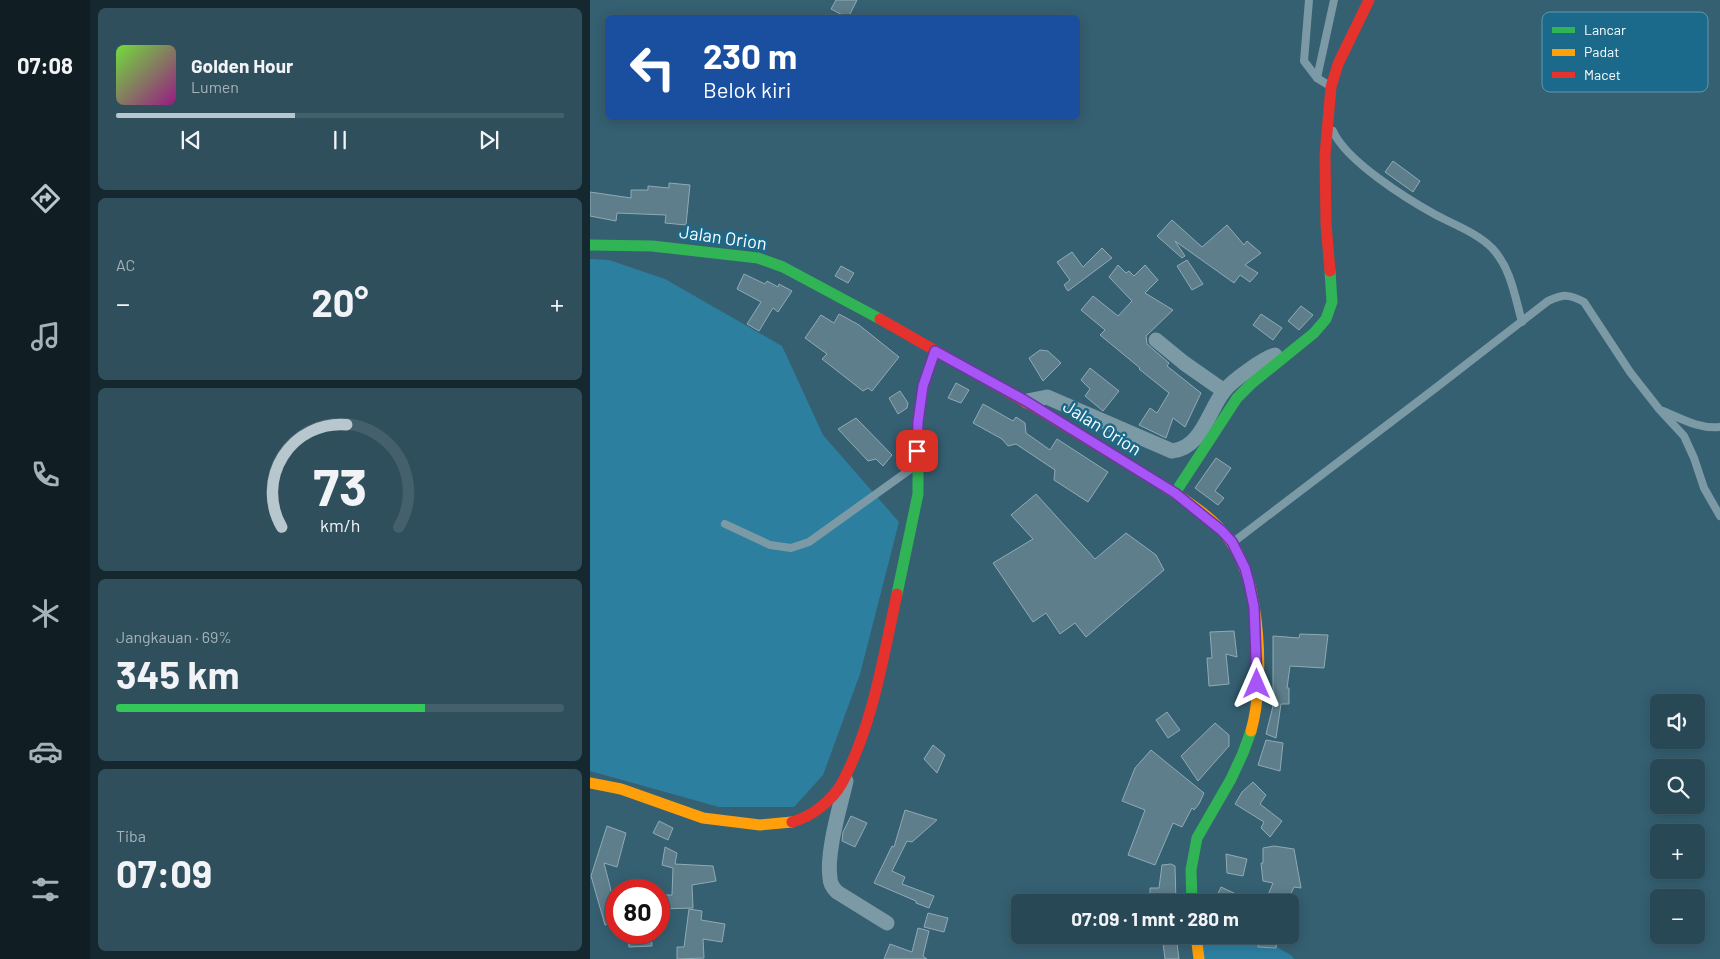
<!DOCTYPE html>
<html lang="id">
<head>
<meta charset="utf-8">
<style>
	:root { --surface:#284856; --page:#304f5c; --text:#f1f3f6; --muted:#a5b2b9; --line:#44606c; --accent:#b8c7ce }
	body { margin:0; font-family:Barlow,sans-serif; background:var(--page); color:var(--text); height:100vh; display:flex; flex-direction:column; font-size:19px; white-space:nowrap }
	* { box-sizing:border-box; margin:0 }
	p { font-size:16px; color:var(--muted) }
	.icon { flex:none; width:28px; height:28px; fill:none; stroke:currentColor; stroke-width:2; stroke-linecap:round; stroke-linejoin:round }
	.map { position:relative; flex:1; overflow:hidden }
	.panel { display:flex; flex-direction:column; gap:8px; padding:8px; background:#16282f; width:500px }
	.panel>* { flex:none }
	.top-card { position:absolute; left:15px; top:15px; width:475px; height:105px; border-radius:8px; box-shadow:0 2px 12px #0003,0 0 0 1px var(--line); background:#1a4fa0; color:#fff; overflow:hidden }
	.fabs { position:absolute; left:1060px; top:694px; display:grid; gap:10px }
	.fabs a { display:grid; place-items:center; width:55px; height:55px; border-radius:8px; background:var(--surface); box-shadow:0 2px 12px #0003,0 0 0 1px var(--line); font-size:25px }
	.speed { position:absolute; left:15px; top:879px; display:flex; gap:10px; font-size:25px; font-weight:700; text-align:center }
	.speed>* { display:grid; place-content:center; width:65px; height:65px; border-radius:50%; background:var(--surface); box-shadow:0 2px 12px #0003,0 0 0 1px var(--line); line-height:1 }
	.speed .limit { border:8px solid #d22; background:#fff; color:#111 }
	.pin { position:absolute; display:grid; place-items:center; width:42px; height:42px; color:#fff; margin:-21px; border-radius:10px; box-shadow:0 2px 8px #0006 }
	.me { position:absolute; width:55px; margin:-28px; rotate:0deg; stroke-linejoin:round; filter:drop-shadow(0 0 4px #0008) }
	.turn { display:flex; align-items:center; gap:18px; height:105px; padding:0 15px; font-size:22px }
	.turn .icon { width:65px; height:65px; stroke-width:2.5 }
	.turn b { display:block; font-size:35px; line-height:42px }
	.big { font-size:38px; font-weight:700; line-height:1.1 }
	.panel .card { flex:1; display:flex; flex-direction:column; justify-content:center; gap:8px; min-width:0; padding:0 18px; border-radius:8px; background:var(--page) }
	.panel .dial { align-items:center; gap:0 }
	.dial svg { height:130px; overflow:visible; fill:none; stroke:var(--line); stroke-width:7; stroke-linecap:round; text-anchor:middle }
	.dial text { fill:var(--text); stroke:none }
	.song { display:flex; align-items:center; gap:15px }
	.cover { width:60px; height:60px; border-radius:8px; background:linear-gradient(135deg,hsl(100 70% 55%),hsl(310 70% 35%)) }
	.played { height:5px; border-radius:2px; background:linear-gradient(90deg,var(--accent) 40%,var(--line) 40%) }
	.keys { display:flex; justify-content:space-around; direction:ltr }
	.heat { display:flex; justify-content:space-between; align-items:center; font-size:28px; direction:ltr }
	.charge { height:8px; border-radius:4px; background:linear-gradient(90deg,#34c759 69%,var(--line) 0) }
	.trip { position:absolute; left:421px; top:894px; width:288px; height:50px; border-radius:8px; background:var(--surface); box-shadow:0 2px 12px #0003,0 0 0 1px var(--line); font-weight:700; line-height:50px; text-align:center }
	main { display:flex; flex:1; min-height:0 }
	.tabs { display:flex; flex-direction:column; width:90px; justify-content:space-around; align-items:center; background:#101d22; color:var(--muted) }
	.tabs .icon { width:35px; height:35px }
	.tabs .on { color:var(--accent) }
	.tabs b { font-size:22px; color:var(--text) }
	.map>svg:first-child { display:block }
	.green { fill:#2d7fa0 }
	.building { fill:#5e7e8c; stroke:#90aab5 }
	.lines { fill:none; stroke-linecap:round; stroke-linejoin:round }
	.lane { stroke:#7c9aa6; stroke-width:8 }
	.street { stroke:#7c9aa6; stroke-width:15 }
	.fast { stroke:#30b455; stroke-width:11 }
	.slow { stroke:#ff9f0a; stroke-width:11 }
	.jam { stroke:#e5322d; stroke-width:11 }
	.route-casing { stroke:#6d37a1; stroke-width:12 }
	.route { stroke:#a855f7; stroke-width:9 }
	.labels { text-anchor:middle; stroke-width:5; stroke-linejoin:round; paint-order:stroke }
	.street-label { font-size:18px; fill:#fff; stroke:#1c6a8b }
	.key { fill:#1c6a8b; stroke:#6097ae; stroke-width:1 }
	.key-label { font-size:14px; fill:#fff }
</style>
</head>
<body>
<main>
<nav class="tabs">
<b>07:08</b>
<svg class="icon on" aria-label="directions" viewBox="0 0 24 24"><path d="M12 3l9 9-9 9-9-9zM9 14v-3h6M13 9l2 2-2 2"/></svg>
<svg class="icon" aria-label="music" viewBox="0 0 24 24"><path d="M9 18V5l10-2v13"/><circle cx="6" cy="18" r="3"/><circle cx="16" cy="16" r="3"/></svg>
<svg class="icon" aria-label="phone" viewBox="0 0 24 24"><path d="M5 4h4l2 5-3 2q2 4 5 5l2-3 5 2v4C11 20 4 13 5 4z"/></svg>
<svg class="icon" aria-label="climate" viewBox="0 0 24 24"><path d="M12 3v18M4 7l16 10M4 17L20 7"/></svg>
<svg class="icon" aria-label="car" viewBox="0 0 24 24"><path d="M5 17H2v-5l4-1 3-4h7l3 4 3 1v5h-3M9 17h6M6 11h13"/><circle cx="7" cy="17" r="2"/><circle cx="17" cy="17" r="2"/></svg>
<svg class="icon" aria-label="filters" viewBox="0 0 24 24"><path d="M4 7h16M4 17h16"/><circle cx="9" cy="7" r="2"/><circle cx="15" cy="17" r="2"/></svg>
</nav>
<section class="panel">
<div class="card">
<div class="song"><i class="cover"></i><div><b>Golden Hour</b><p>Lumen</p></div></div>
<div class="played"></div>
<div class="keys"><svg class="icon" aria-label="previous" viewBox="0 0 24 24"><path d="M18 5L8 12l10 7zM5 5v14"/></svg><svg class="icon" aria-label="pause" viewBox="0 0 24 24"><path d="M8 5v14M16 5v14"/></svg><svg class="icon" aria-label="next" viewBox="0 0 24 24"><path d="M6 5l10 7-10 7zM19 5v14"/></svg></div>
</div>
<div class="card"><p>AC</p>
<div class="heat"><a>−</a><b class="big">20°</b><a>+</a></div>
</div>
<div class="card dial"><svg viewBox="0 0 100 80">
<path d="M14 69A42 42 0 1 1 86 69"/>
<path d="M14 69A42 42 0 0 1 54 6" stroke="#b8c7ce"/>
<text x="50" y="56" font-size="32" font-weight="700">73</text>
<text x="50" y="72" font-size="11">km/h</text>
</svg></div>
<div class="card"><p>Jangkauan · 69%</p><b class="big">345 km</b><div class="charge"></div></div>
<div class="card"><p>Tiba</p><b class="big">07:09</b></div>
</section>
<div class="map">
<svg width="1130" height="959" viewBox="0 0 1130 959">
	<rect width="100%" height="100%" fill="#356072"/>
	<!-- green -->
	<g class="green">
		<polygon points="0,259 19,260 75,279 192,346 233,435 309,522 270,674 233,775 204,807 129,807 0,771"/>
		<polygon points="613,935 667,935 702,956 704,959 613,959"/>
	</g>
	<!-- building -->
	<g class="building">
		<polygon points="246,0 267,0 258,18 241,9"/>
		<polygon points="803,161 830,181 823,192 795,172"/>
		<polygon points="79,183 100,185 96,225 75,223 76,215 27,213 26,221 0,216 0,192 41,198 41,190 58,190 58,186 79,188"/>
		<polygon points="582,220 612,247 637,225 654,245 657,241 671,253 655,265 668,273 660,282 650,275 644,283 585,241 595,256 592,258 567,236"/>
		<polygon points="512,248 522,258 478,291 474,285 480,280 467,262 482,252 493,267"/>
		<polygon points="597,260 613,284 602,290 587,266"/>
		<polygon points="528,265 536,273 539,271 544,276 555,265 568,280 555,293 583,310 556,336 557,344 579,363 577,366 611,393 595,427 583,418 576,438 549,425 560,408 567,413 579,393 549,369 550,368 510,335 515,330 491,310 503,296 528,316 542,301 519,277"/>
		<polygon points="251,266 264,273 258,283 245,276"/>
		<polygon points="154,274 175,284 177,281 188,287 189,284 202,291 188,312 183,308 169,331 157,324 171,302 147,289"/>
		<polygon points="711,306 723,315 709,330 698,321"/>
		<polygon points="249,314 269,325 309,357 282,391 278,388 273,391 232,359 237,354 215,338 231,315 244,323"/>
		<polygon points="671,314 692,328 683,340 663,325"/>
		<polygon points="450,350 458,351 471,363 453,381 439,358"/>
		<polygon points="500,368 529,391 513,411 495,396 500,389 491,380"/>
		<polygon points="366,383 379,390 371,403 358,398"/>
		<polygon points="310,391 318,403 317,408 308,414 299,398"/>
		<polygon points="393,404 423,421 426,417 435,423 436,433 460,450 467,439 518,472 498,502 464,480 465,470 426,444 418,446 412,439 383,423"/>
		<polygon points="266,418 302,455 293,466 286,459 278,461 248,429"/>
		<polygon points="626,458 641,468 625,491 634,498 628,505 605,488"/>
		<polygon points="446,494 505,559 536,533 566,555 574,570 496,637 485,623 470,634 456,613 443,622 403,563 443,539 421,515"/>
		<polygon points="644,631 647,657 636,654 639,684 619,686 617,658 622,658 620,632"/>
		<polygon points="710,634 738,635 734,668 700,666 697,688 699,688 699,704 691,704 686,738 676,734 685,698 683,687 683,636 709,638"/>
		<polygon points="577,712 590,730 578,738 566,720"/>
		<polygon points="625,723 639,735 639,746 608,781 591,756"/>
		<polygon points="676,740 693,743 690,771 668,765"/>
		<polygon points="343,745 355,755 347,773 334,759"/>
		<polygon points="561,750 614,793 609,804 604,810 602,808 592,827 583,823 565,865 538,855 555,810 532,801 545,768"/>
		<polygon points="663,782 676,795 670,804 692,821 680,837 671,828 674,822 645,804 652,792"/>
		<polygon points="315,810 347,820 322,842 317,841 302,871 315,877 312,884 344,896 339,908 326,903 326,901 284,883 302,846 304,847"/>
		<polygon points="261,816 277,823 265,847 252,841 253,832"/>
		<polygon points="69,821 83,828 78,840 63,833"/>
		<polygon points="17,826 36,833 27,867 14,863 26,910 26,921 15,925 1,876"/>
		<polygon points="684,846 704,849 711,888 704,887 697,902 675,902 683,883 673,881 671,863 673,863 673,848"/>
		<polygon points="75,847 87,853 85,864 123,866 126,881 102,885 103,908 70,909 70,895 82,895 83,868 72,865"/>
		<polygon points="636,854 657,859 653,876 637,873"/>
		<polygon points="581,864 585,866 586,902 560,902 560,888 569,888 572,865"/>
		<polygon points="631,887 663,902 624,902"/>
		<polygon points="99,909 112,911 111,920 135,924 132,942 113,939 114,958 87,959 87,947 94,947"/>
		<polygon points="338,913 358,918 354,932 334,927"/>
		<polygon points="328,928 339,931 333,956 337,959 294,959 300,944 322,952"/>
		<polygon points="38,932 61,932 62,946 39,947"/>
		<polygon points="572,935 586,935 589,959 575,959"/>
		<polygon points="669,935 688,935 686,948 668,947"/>
	</g>
	<g class="lines">
		<!-- lane -->
		<g class="lane">
			<polyline points="719,0 714,61 727,78"/>
			<polyline points="740,86 727,78 744,0"/>
			<path d="M743,131c13,30 74,68 103,84 19,10 41,18 56,33 19,20 23,49 30,74"/>
			<path d="M1073,411c19,8 36,18 57,16"/>
			<polyline points="135,524 180,545 201,548 219,542 325,466"/>
			<path d="M646,540l197,-150 115,-89c16,-7 21,-7 36,1l46,70 29,37 25,27 10,22 10,30 16,28"/>
		</g>
		<!-- street -->
		<g class="street">
			<polyline points="566,340 594,363 634,391"/>
			<path d="M437,401l20,-4 125,54c30,-3 36,-40 52,-60 9,-11 37,-31 51,-36"/>
			<path d="M256,781c-6,26 -20,72 -16,97 0,6 3,10 7,14l50,31"/>
		</g>
		<!-- fast -->
		<g class="fast">
			<polyline points="0,245 62,246 168,258 193,267 290,319"/>
			<polyline points="585,493 647,398 661,384 724,333 736,319 742,302 740,271"/>
			<polyline points="307,594 328,494 328,422 333,386 345,351"/>
			<polyline points="602,902 601,870 607,838 641,779 653,753 661,731"/>
		</g>
		<!-- slow -->
		<g class="slow">
			<path d="M577,488c23,15 48,31 64,54 30,42 34,140 20,189"/>
			<polyline points="0,783 31,789 113,818 170,825 202,822"/>
			<polyline points="606,935 609,959"/>
		</g>
		<!-- jam -->
		<g class="jam">
			<polyline points="740,271 736,224 735,155 741,87 748,64 779,0"/>
			<polyline points="290,319 446,408 577,488"/>
			<path d="M202,822c19,-5 40,-21 50,-39 31,-58 41,-126 55,-189"/>
		</g>
	</g>
	<g class="lines">
		<defs>
			<polyline id="route" points="327,451 328,422 333,386 345,351 436,401 585,493 632,531 642,542 655,568 659,583 664,607 667,684"/>
		</defs>
		<!-- route casing -->
		<use href="#route" class="route-casing"/>
		<!-- route -->
		<use href="#route" class="route"/>
	</g>
	<g class="labels">
		<!-- street labels -->
		<g class="street-label">
			<text transform="translate(133 238) rotate(8)" y="6">Jalan Orion</text>
			<text transform="translate(512 428) rotate(32)" y="6">Jalan Orion</text>
		</g>
	</g>
	<!-- legend -->
	<rect x="952" y="12" width="166" height="80" rx="8" class="key"/>
	<rect x="962" y="27" width="23" height="6" fill="#30b455"/>
	<rect x="962" y="49" width="23" height="7" fill="#ff9f0a"/>
	<rect x="962" y="72" width="23" height="6" fill="#e5322d"/>
	<g class="key-label">
		<text x="994" y="35">Lancar</text>
		<text x="994" y="57">Padat</text>
		<text x="994" y="80">Macet</text>
	</g>
</svg>
<div class="fabs">
<a><svg class="icon" aria-label="sound" viewBox="0 0 24 24"><path d="M4 9h4l5-4v14l-5-4H4zM17 9q2 3 0 6"/></svg></a>
<a><svg class="icon" aria-label="search" viewBox="0 0 24 24"><circle cx="10" cy="10" r="6"/><path d="M15 15l6 6"/></svg></a>
<a>+</a>
<a>−</a>
</div>
<div class="speed"><div class="limit">80</div></div>
<div class="pin" style="left:327px;top:451px;background:#d93025"><svg class="icon" aria-label="arrive" viewBox="0 0 24 24"><path d="M6 21V4h12l-3 4 3 4H6"/></svg></div>
<svg class="me" style="left:667px;top:684px" viewBox="-20 -20 40 40"><path d="M0-17L14 15 0 8-14 15z" fill="#a855f7" stroke="#fff" stroke-width="4"/></svg>
<div class="trip">07:09 · 1 mnt · 280 m</div>
<div class="top-card">
<div class="turn"><svg class="icon" aria-label="left" viewBox="0 0 24 24"><path d="M17 20v-9H6M10 6l-5 5 5 5"/></svg><div><b>230 m</b>Belok kiri</div></div>
</div>
</div>
</main>
</body>
</html>
